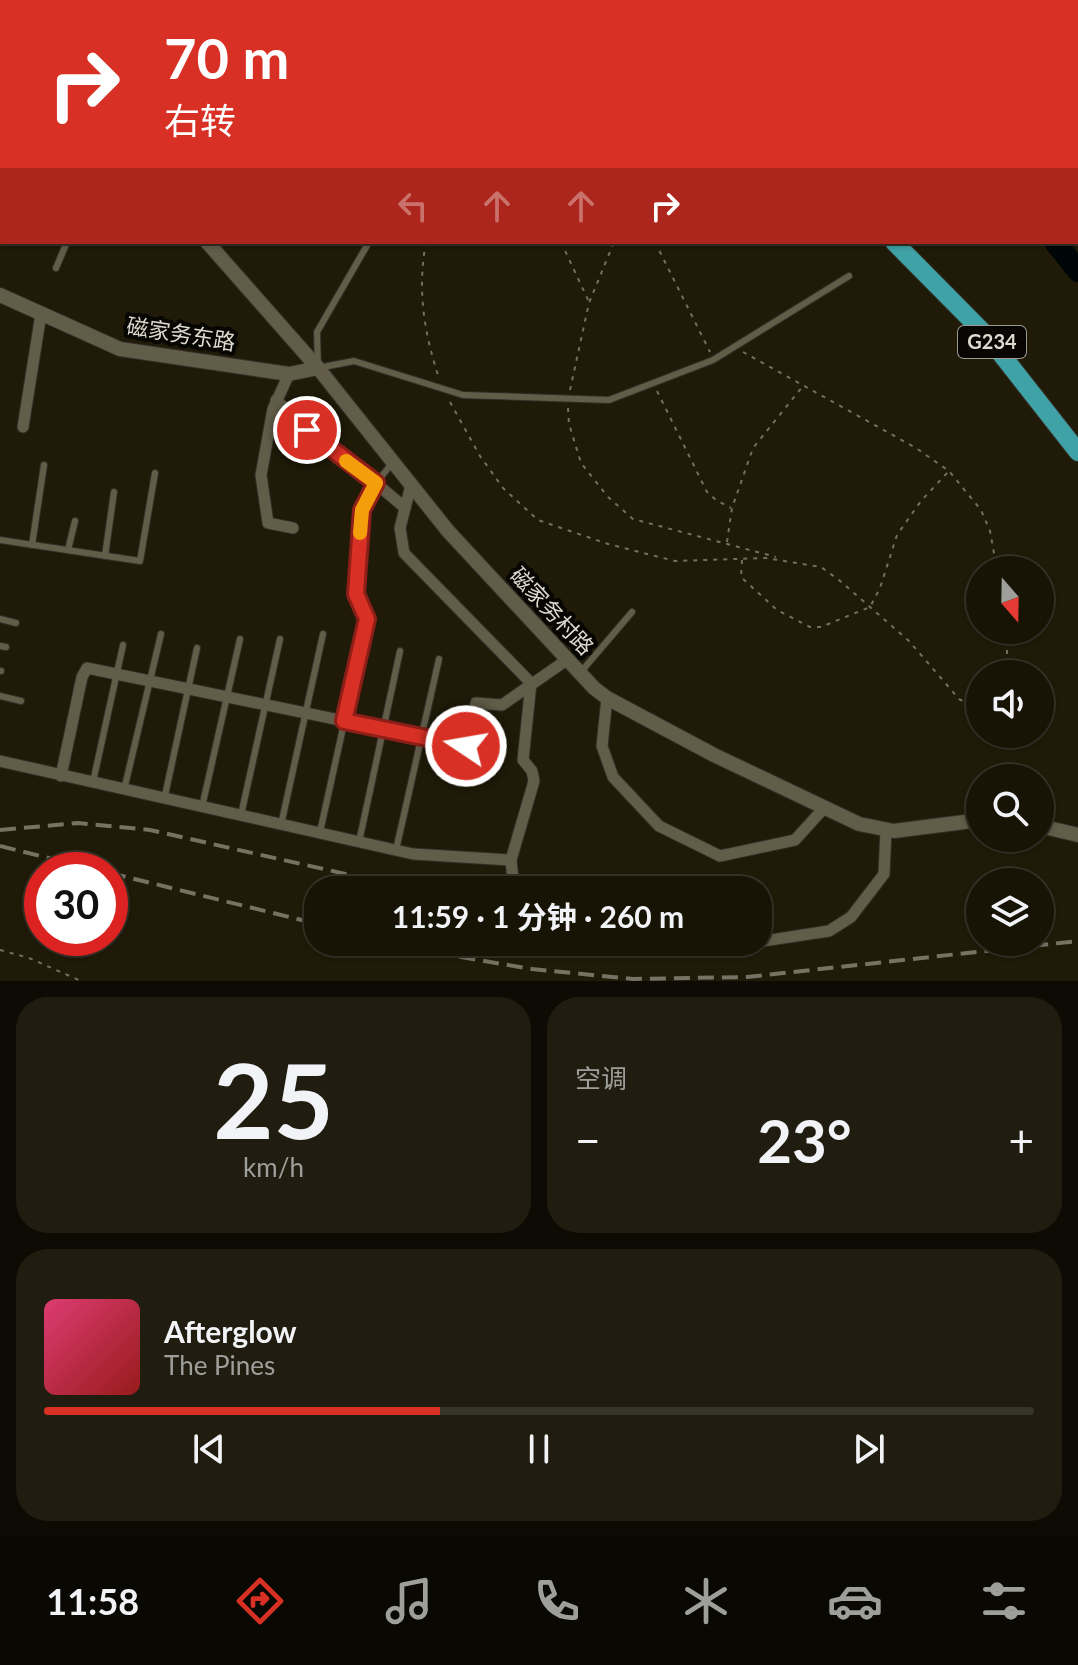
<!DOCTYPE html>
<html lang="zh">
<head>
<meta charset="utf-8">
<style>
	:root { --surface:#171406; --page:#201d10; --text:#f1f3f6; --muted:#9e9e9b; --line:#363328; --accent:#d93025 }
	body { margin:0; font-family:Lato,"Noto Sans SC",sans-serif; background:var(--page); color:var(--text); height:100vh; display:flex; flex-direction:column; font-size:30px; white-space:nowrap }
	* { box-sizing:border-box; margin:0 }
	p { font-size:26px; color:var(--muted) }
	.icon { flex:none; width:44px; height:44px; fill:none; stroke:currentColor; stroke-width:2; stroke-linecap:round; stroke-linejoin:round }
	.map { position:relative; height:981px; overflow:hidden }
	.side { display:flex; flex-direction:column; gap:16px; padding:16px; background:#0d0b03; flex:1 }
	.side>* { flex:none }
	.guide { position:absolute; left:0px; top:0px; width:1078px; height:244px; box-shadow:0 2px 6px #0004,0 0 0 2px var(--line); background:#d93025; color:#fff; overflow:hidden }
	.needle { width:52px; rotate:160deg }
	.buttons { position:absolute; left:966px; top:556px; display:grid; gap:16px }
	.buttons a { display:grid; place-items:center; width:88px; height:88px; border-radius:50%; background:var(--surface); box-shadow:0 2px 6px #0004,0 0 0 2px var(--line); font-size:40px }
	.speed { position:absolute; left:24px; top:852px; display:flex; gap:16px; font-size:40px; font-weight:700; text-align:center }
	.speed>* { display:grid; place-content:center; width:104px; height:104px; border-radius:50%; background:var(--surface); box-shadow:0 2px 6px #0004,0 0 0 2px var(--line); line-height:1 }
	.speed .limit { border:12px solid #d22; background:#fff; color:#111 }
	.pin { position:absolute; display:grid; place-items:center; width:68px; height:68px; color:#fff; margin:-34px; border:4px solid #fff; border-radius:50%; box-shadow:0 2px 8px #0007 }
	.me { position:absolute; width:88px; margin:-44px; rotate:282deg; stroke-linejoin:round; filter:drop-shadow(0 0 6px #0008) }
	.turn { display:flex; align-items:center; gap:28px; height:168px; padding:0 32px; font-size:36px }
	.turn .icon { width:104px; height:104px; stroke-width:2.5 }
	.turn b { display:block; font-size:56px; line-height:68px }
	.lanes { display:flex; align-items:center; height:76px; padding:0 32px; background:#0003; justify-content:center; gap:40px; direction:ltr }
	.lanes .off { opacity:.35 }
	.big { font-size:60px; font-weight:700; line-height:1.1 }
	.side .widget { flex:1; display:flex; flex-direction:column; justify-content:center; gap:12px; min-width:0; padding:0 28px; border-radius:32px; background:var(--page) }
	.side .dial { align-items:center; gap:0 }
	.dial b { font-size:104px; line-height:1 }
	.song { display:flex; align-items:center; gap:24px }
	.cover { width:96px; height:96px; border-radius:12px; background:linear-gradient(135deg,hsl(340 70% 55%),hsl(0 70% 35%)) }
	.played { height:8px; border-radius:4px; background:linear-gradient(90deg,var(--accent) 40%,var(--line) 40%) }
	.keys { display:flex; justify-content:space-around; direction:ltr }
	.heat { display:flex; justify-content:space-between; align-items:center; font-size:44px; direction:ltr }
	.side .tiles { flex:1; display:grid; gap:16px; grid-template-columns:1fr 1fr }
	.widget:last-child { grid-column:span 2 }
	.trip { position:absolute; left:304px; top:876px; width:468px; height:80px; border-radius:32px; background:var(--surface); box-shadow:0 2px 6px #0004,0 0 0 2px var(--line); font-weight:700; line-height:80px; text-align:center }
	.tab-bar { display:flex; height:128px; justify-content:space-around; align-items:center; background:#090802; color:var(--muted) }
	.tab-bar .icon { width:56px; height:56px }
	.tab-bar .selected { color:var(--accent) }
	.tab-bar b { font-size:36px; color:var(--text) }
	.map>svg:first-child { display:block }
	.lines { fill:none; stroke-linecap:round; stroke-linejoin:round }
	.river { stroke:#000607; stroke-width:22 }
	.service-casing { stroke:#333029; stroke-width:8 }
	.minor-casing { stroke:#333029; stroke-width:13 }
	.tertiary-casing { stroke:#333029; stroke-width:16 }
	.trunk-casing { stroke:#333029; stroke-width:20 }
	.path { stroke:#747061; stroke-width:2; stroke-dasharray:4 6; stroke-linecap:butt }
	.service { stroke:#625d49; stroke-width:6 }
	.minor { stroke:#625d49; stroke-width:11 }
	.tertiary { stroke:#625d49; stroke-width:14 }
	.trunk { stroke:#3fa2a6; stroke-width:18 }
	.rail { stroke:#777364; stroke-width:4; stroke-dasharray:16 8; stroke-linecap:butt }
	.route-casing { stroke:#8d1f18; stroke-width:20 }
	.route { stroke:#d93025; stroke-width:14 }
	.slow { stroke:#f59e0b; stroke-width:14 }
	.labels { text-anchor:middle; stroke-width:8; stroke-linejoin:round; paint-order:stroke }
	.shield { fill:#070602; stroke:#9d9a92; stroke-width:2 }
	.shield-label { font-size:20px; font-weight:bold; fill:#dddacf }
	.street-label { font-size:22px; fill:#dddacf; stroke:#070602 }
</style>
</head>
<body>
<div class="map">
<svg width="1078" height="981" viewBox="0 0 1078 981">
	<rect width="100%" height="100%" fill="#1f1b08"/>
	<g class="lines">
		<!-- river -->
		<g class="river">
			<polyline points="765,0 767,2"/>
			<polyline points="1055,242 1078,271"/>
		</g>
		<defs>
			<g id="service">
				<polyline points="369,242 317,332 318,368 354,361 463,395 609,400 713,360 849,276"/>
				<polyline points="56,268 67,242"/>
				<polyline points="0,540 140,561 155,473"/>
				<polyline points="32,545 44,465"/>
				<polyline points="68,550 75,521"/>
				<polyline points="105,556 114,492"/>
				<polyline points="0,619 16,623"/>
				<polyline points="0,646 6,647"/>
				<polyline points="0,671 1,671"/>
				<polyline points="580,673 632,612"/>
				<polyline points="0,696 21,701"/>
				<polyline points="93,782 123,645"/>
				<polyline points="124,790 161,634"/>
				<polyline points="164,800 197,648"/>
				<polyline points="202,807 240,639"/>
				<polyline points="241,815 280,639"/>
				<polyline points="281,825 323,634"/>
				<polyline points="320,832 367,619 356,594 362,510 369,492 393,462"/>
				<polyline points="359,842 400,651"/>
				<polyline points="396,850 439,659"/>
			</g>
			<g id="minor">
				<polyline points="289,374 273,409 261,475 268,523 293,528"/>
				<path d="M276,400c41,39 87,71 129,108"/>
				<polyline points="23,427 41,314"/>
				<polyline points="411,485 400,528 404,553 531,683 523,760 532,771 534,781 511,860 514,890"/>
				<polyline points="607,698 602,746 613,777 659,826 720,856 795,840 824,808"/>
				<polyline points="0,761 413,854 511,860"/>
				<polyline points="61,776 82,677 87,668 466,746 476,703 502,705 568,659"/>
				<polyline points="757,942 829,931 851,917 884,874 886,830"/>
			</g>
			<g id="tertiary">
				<polyline points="0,69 2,70"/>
				<polyline points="207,242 318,368 448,531 594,688 607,698 714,755 859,824 894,831 980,820"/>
				<polyline points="0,295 120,349 289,374 318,368"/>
				<polyline points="1040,826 1078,835"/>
			</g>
			<g id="trunk">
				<polyline points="517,0 522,2"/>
				<polyline points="894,242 987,336 1078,452"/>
			</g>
		</defs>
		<!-- service casing -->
		<use href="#service" class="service-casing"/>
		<!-- minor casing -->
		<use href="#minor" class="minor-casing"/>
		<!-- tertiary casing -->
		<use href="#tertiary" class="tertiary-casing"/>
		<!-- trunk casing -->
		<use href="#trunk" class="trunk-casing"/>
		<!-- path -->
		<g class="path">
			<polyline points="74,0 78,2"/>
			<polyline points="330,0 332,2"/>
			<polyline points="28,2 30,0"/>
			<polyline points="135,2 137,0"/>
			<path d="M426,242c-9,47 -2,91 13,136"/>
			<polyline points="561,242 589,302"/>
			<polyline points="655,242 710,352"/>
			<polyline points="743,352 916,448 949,471 981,510 990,531 997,570"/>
			<polyline points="570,390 589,303 614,242"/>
			<polyline points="657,391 707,492 716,500 731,508"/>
			<polyline points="450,402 480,456 503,488 538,520 608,544 675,561 766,558 821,567 839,580 909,641 959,699 970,705 980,705"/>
			<polyline points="568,408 569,424 581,463 608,497 633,519 776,557"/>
			<polyline points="727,542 732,508 753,448 803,386"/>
			<polyline points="742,560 741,577 777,610 810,627 821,627 870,607 880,588 897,535 921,501 948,472"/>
			<polyline points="1005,630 1009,674"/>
			<polyline points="0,950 29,958 81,981"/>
		</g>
		<!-- service -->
		<use href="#service" class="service"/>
		<!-- minor -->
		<use href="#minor" class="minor"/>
		<!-- tertiary -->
		<use href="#tertiary" class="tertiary"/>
		<!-- trunk -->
		<use href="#trunk" class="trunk"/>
		<!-- rail -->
		<g class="rail">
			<polyline points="0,830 78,823 150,830 417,890"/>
			<polyline points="0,846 97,870"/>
			<polyline points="110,873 318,924"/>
			<polyline points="389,942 436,953 532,969 633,979 747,977 1078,941"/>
		</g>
	</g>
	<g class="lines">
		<defs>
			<polyline id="route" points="307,430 376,483 362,510 356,594 367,619 344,721 466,746"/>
		</defs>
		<!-- route casing -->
		<use href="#route" class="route-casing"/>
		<!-- route -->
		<use href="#route" class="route"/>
		<!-- slow -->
		<polyline class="slow" points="346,461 376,483 362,510 360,533"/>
	</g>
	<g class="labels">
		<!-- shield labels -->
		<rect class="shield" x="958" y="326" width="68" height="32" rx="6"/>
		<g class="shield-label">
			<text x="992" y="349">G234</text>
		</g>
		<!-- street labels -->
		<g class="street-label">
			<text transform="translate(181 334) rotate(9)" y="8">磁家务东路</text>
			<text transform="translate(552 611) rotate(47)" y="8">磁家务村路</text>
		</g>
	</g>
</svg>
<div class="buttons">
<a><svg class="needle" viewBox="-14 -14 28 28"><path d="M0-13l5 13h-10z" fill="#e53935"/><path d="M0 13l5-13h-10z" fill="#9e9e9b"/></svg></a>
<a><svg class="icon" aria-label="sound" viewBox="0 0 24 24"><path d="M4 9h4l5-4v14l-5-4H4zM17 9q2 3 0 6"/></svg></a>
<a><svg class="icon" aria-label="search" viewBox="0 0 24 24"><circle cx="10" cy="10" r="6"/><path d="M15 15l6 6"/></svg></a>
<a><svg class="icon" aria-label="layers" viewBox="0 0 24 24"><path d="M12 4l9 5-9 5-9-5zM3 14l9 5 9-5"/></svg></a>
</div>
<div class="speed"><div class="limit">30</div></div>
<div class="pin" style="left:307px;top:430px;background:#d93025"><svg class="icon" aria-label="arrive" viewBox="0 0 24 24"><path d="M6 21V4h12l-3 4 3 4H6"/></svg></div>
<svg class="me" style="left:466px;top:746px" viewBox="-20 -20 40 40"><circle r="17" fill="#d93025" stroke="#fff" stroke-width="3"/><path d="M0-11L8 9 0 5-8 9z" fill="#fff"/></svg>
<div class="trip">11:59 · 1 分钟 · 260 m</div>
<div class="guide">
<div class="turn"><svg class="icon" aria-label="right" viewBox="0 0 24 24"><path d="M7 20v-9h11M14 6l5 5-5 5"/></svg><div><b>70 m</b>右转</div></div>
<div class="lanes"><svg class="icon off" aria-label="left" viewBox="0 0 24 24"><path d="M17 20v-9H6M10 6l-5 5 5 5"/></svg><svg class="icon off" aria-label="ahead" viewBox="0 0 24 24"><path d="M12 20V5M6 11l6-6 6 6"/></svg><svg class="icon off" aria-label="ahead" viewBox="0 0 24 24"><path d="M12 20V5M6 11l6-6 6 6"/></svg><svg class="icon" aria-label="right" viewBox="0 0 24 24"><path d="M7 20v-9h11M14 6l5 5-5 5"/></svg></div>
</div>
</div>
<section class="side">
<div class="tiles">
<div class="widget dial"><b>25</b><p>km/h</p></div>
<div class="widget"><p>空调</p>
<div class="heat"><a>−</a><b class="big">23°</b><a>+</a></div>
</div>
<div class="widget">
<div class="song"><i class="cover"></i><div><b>Afterglow</b><p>The Pines</p></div></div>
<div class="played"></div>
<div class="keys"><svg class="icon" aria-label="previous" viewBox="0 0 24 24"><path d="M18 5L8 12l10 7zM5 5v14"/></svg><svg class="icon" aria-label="pause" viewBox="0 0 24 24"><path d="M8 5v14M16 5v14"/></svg><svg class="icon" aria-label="next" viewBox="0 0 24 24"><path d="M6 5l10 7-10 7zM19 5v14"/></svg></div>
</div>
</div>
</section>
<nav class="tab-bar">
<b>11:58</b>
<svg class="icon selected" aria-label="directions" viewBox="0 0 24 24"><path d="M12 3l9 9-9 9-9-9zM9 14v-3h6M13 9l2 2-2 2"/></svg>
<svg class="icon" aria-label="music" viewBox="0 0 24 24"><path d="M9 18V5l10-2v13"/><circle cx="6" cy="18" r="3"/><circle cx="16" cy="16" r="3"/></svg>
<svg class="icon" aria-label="phone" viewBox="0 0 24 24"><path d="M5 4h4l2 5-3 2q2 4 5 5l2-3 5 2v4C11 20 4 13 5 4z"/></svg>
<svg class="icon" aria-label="climate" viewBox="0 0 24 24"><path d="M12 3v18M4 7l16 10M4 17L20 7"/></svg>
<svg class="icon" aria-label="car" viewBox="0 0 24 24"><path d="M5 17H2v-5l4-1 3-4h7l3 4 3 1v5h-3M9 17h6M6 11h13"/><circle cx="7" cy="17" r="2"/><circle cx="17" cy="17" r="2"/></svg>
<svg class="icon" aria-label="filters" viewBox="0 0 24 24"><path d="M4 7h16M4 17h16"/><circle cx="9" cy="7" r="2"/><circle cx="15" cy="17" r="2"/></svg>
</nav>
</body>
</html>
